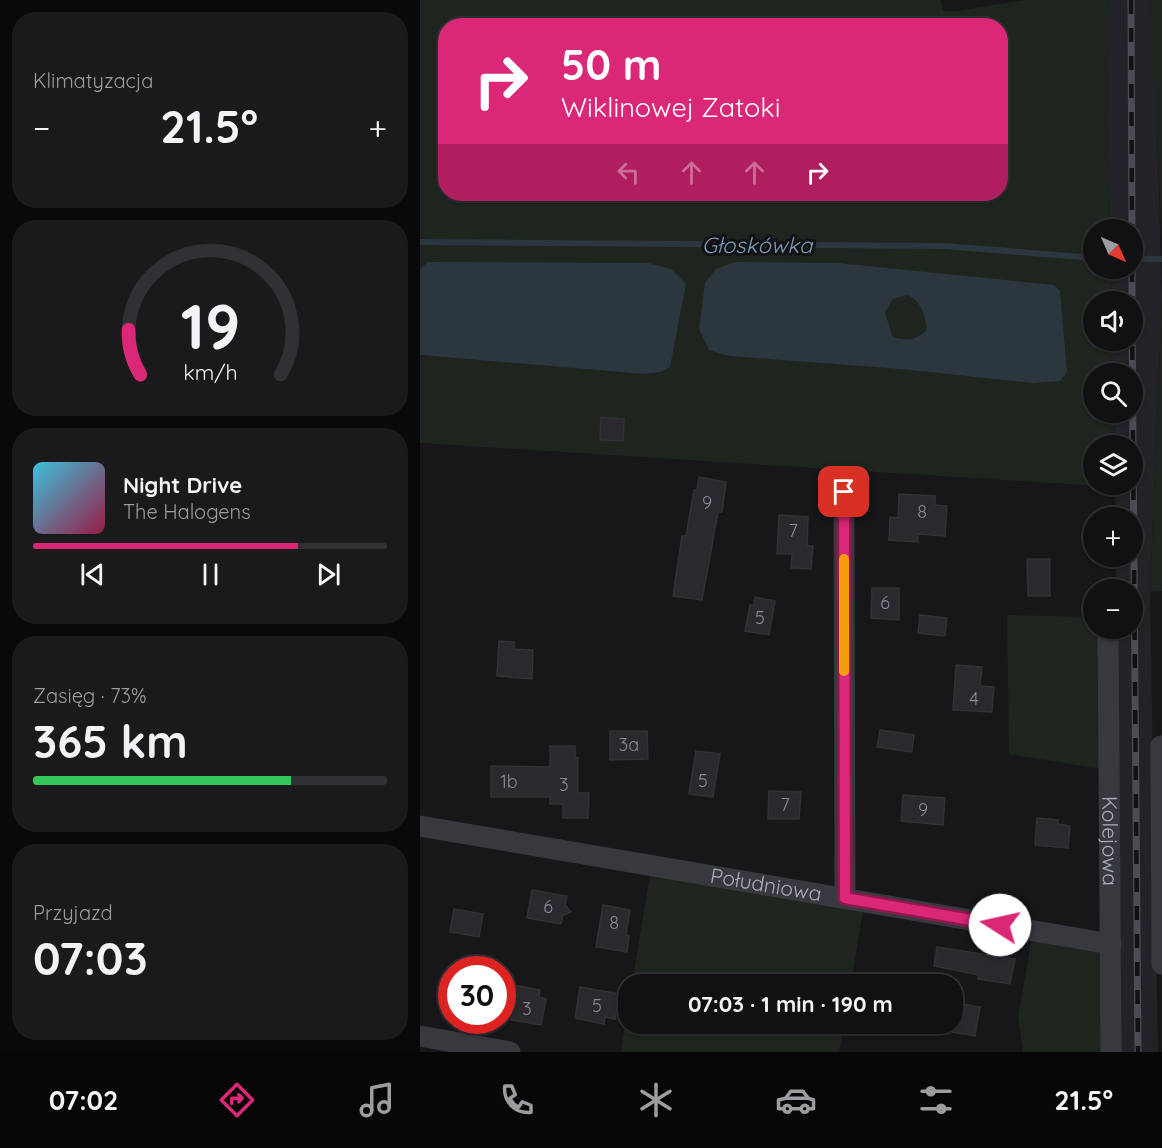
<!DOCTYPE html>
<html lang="pl">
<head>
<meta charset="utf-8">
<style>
	:root { --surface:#111114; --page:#1a1a1d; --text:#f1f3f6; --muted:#9c9da0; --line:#303134; --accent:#db2777 }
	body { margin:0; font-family:Quicksand,sans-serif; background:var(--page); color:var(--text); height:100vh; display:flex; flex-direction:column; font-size:22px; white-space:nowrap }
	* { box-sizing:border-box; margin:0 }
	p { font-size:20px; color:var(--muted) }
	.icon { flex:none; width:33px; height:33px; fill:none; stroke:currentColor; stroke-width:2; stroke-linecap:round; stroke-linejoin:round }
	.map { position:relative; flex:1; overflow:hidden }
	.sheet { display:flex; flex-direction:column; gap:12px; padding:12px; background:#09090b; width:420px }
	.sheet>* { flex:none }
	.banner { position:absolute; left:18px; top:18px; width:570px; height:183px; border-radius:24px; box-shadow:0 2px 4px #0004,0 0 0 2px var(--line); background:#db2777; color:#fff; overflow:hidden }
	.needle { width:39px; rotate:135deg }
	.tools { position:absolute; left:663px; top:219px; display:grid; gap:12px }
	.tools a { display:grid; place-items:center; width:60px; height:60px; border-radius:50%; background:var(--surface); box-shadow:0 2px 4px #0004,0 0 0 2px var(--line); font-size:30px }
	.speed { position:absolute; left:18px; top:956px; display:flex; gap:12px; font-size:30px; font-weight:700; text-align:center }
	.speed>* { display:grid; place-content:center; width:78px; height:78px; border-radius:50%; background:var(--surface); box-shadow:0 2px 4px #0004,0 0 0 2px var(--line); line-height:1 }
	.speed .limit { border:9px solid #d22; background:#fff; color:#111 }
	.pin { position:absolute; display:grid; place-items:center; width:51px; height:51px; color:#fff; margin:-26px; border-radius:12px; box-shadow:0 3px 9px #0006 }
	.me { position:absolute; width:66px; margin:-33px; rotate:280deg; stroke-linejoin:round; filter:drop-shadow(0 0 4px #0008) }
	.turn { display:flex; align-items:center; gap:21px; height:126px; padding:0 24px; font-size:27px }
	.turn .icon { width:78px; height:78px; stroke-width:2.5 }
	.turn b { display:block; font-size:42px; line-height:51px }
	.lanes { display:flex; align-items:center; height:57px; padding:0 24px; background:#0003; justify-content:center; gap:30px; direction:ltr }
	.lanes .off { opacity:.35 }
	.big { font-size:45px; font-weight:800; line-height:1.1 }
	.sheet .card { flex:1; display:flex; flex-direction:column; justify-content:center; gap:9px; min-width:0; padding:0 21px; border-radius:24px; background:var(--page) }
	.sheet .dial { align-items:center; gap:0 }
	.dial svg { height:156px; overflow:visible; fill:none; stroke:var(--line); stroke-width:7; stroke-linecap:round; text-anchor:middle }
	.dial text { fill:var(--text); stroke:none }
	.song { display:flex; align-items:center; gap:18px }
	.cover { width:72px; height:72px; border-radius:9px; background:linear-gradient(135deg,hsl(190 70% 55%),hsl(340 70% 35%)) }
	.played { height:6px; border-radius:3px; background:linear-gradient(90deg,var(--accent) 75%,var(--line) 75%) }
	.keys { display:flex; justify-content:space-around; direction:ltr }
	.heat { display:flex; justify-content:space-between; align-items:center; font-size:33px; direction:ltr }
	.charge { height:9px; border-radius:4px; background:linear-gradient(90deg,#34c759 73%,var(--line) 0) }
	.trip { position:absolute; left:198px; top:974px; width:345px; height:60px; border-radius:24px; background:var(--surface); box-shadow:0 2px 4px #0004,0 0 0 2px var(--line); font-weight:800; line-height:60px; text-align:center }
	.tab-bar { display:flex; height:96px; justify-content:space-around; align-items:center; background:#070708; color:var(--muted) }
	.tab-bar .icon { width:42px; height:42px }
	.tab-bar .selected { color:var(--accent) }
	.tab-bar b { font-size:27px; color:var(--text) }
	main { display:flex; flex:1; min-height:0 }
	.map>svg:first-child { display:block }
	.built { fill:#232327 }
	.green { fill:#1d251e; fill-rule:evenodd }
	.water { fill:#2c363f; fill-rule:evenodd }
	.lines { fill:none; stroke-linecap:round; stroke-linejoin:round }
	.stream { stroke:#2c363f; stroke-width:6 }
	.building { fill:#2a2a2e; stroke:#313136; stroke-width:1.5 }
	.street { stroke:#38393f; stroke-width:21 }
	.rail-casing { stroke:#4b4d54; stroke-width:7 }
	.rail { stroke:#121215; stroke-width:4.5; stroke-dasharray:14; stroke-linecap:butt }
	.route-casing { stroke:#8e194d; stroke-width:15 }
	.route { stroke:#db2777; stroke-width:10 }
	.slow { stroke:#f59e0b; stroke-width:10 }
	.labels { text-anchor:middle; stroke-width:6; stroke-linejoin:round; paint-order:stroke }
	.number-label { font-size:18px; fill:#888c96 }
	.street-label { font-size:21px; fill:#a9aeba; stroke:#121215 }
	.water-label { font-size:22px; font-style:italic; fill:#7e9cb7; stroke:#121215 }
</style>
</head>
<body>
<main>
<section class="sheet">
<div class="card"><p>Klimatyzacja</p>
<div class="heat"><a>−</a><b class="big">21.5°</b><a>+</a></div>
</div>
<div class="card dial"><svg viewBox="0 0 100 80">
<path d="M14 69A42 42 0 1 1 86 69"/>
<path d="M14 69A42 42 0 0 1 8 46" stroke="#db2777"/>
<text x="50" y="56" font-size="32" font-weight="700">19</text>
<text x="50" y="72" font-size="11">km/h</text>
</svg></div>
<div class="card">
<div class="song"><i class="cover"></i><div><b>Night Drive</b><p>The Halogens</p></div></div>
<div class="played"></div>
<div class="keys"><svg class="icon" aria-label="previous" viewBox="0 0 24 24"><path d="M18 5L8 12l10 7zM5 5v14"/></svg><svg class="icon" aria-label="pause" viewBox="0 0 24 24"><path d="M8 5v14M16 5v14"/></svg><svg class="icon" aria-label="next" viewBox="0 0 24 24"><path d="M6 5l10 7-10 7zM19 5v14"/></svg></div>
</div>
<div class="card"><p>Zasięg · 73%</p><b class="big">365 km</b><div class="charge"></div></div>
<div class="card"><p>Przyjazd</p><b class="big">07:03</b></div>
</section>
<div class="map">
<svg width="742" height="1052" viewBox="0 0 742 1052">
	<rect width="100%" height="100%" fill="#17171a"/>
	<!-- built -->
	<polygon class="built" points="689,0 731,0 735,56 742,298 730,592 738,1052 701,1052 697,629 712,628 712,590 696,589 696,557 712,556 712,518 696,517 695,485 712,484 712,446 695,445 694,413 712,412 712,374 693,373 693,341 712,340 712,302 692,301 691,269 712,268 712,230 690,229 687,122"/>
	<!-- green -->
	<g class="green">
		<path d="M0,0h521l2,11h14l69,-11h83l-2,122 3,107 -16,1v38l17,1 1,32 -18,1v38l19,1v32l-19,1v38l20,1 1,32 -21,1v38l21,1v2l-695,-44v-88l224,19 17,-2 -233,-110 -8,7zM26,26h554v168h-554z"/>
		<polygon points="731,0 742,0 742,241"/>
		<polygon points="742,298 742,591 730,592"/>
		<polygon points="587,615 673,617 674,628 684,629 680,769 589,754"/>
		<polygon points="230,874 443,910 431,984 212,984"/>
		<polygon points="612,938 680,949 682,1052 603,1052 598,1016"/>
		<polygon points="208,1003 208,1023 424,1023 419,1052 201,1052"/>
	</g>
	<!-- water -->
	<g class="water">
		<polygon points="8,262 228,263 251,269 266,284 250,367 241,372 224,374 0,355 0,269"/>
		<path d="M315,262l103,1 216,22 6,6 7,81 -7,9 -27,2 -132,-14 -172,-13 -20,-6 -10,-21 6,-46 11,-14zM487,295c14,5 18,20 20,34 -8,11 -24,13 -35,7l-7,-24 8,-13z"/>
	</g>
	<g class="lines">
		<!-- stream -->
		<g class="stream">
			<polyline points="0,242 525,246 674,258"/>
			<polyline points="712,259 742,259"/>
		</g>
	</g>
	<!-- building -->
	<g class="building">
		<polygon points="181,417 204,419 203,441 180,440"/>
		<polygon points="279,477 306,482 302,512 298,512 282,600 253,596 262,536 266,536 274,490 277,491"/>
		<polygon points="479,494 515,496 515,505 527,506 525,536 498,534 498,542 469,540 470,517 478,518"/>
		<polygon points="359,515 388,517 387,546 393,546 391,569 371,568 372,554 357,554"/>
		<polygon points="607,559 630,559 630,596 608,596"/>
		<polygon points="452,588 479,588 479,620 451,618"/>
		<polygon points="335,597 355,601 349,635 325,631 330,605 334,605"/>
		<polygon points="500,615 527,618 525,636 498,633"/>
		<polygon points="79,641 94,642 94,649 113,650 112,679 77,676"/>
		<polygon points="536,665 562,667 560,686 574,687 572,712 533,710"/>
		<polygon points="460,730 494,735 492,752 457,747"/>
		<polygon points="190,731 227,731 228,759 190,760"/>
		<polygon points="130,746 155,746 155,757 158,758 158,793 169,793 168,818 143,818 143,804 130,804 130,797 71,797 71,766 130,767"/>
		<polygon points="276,751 300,754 293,797 269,794"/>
		<polygon points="349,791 381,792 379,819 348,819"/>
		<polygon points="483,795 525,798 523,825 481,821"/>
		<polygon points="617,818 638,820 638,824 650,826 648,848 615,845"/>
		<polygon points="112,890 147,896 145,905 151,912 143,915 141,924 107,918"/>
		<polygon points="183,905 210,910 206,935 209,936 207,952 176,947"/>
		<polygon points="34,909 63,914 59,937 30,932"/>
		<polygon points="517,947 595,959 590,984 558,979 559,975 514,966"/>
		<polygon points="94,985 120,990 119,997 126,999 121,1025 87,1019"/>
		<polygon points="160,987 200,994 195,1019 185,1017 184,1024 155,1018"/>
		<polygon points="532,1002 560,1007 555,1036 532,1032"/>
	</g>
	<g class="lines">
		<!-- street -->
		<g class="street">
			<polyline points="424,492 425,898"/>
			<path id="s1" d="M688,628l3,424"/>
			<polyline points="741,746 742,964"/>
			<path id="s2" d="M0,826l691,118"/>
			<polyline points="0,1036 90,1052"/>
		</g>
		<defs>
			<g id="rail">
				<polyline points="711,0 712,230"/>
				<polyline points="712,268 712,302"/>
				<polyline points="712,318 718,1052"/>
			</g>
		</defs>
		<!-- rail casing -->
		<use href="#rail" class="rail-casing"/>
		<!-- rail -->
		<use href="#rail" class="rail"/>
	</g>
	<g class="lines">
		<defs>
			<polyline id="route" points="424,492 425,898 580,925"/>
		</defs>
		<!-- route casing -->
		<use href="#route" class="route-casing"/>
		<!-- route -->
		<use href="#route" class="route"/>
		<!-- slow -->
		<polyline class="slow" points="424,559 424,671"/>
	</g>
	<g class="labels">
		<!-- number labels -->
		<g class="number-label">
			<text x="287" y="509">9</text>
			<text x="502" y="518">8</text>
			<text x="373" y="537">7</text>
			<text x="465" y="609">6</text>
			<text x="340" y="624">5</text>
			<text x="554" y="705">4</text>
			<text x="209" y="751">3a</text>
			<text x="283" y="787">5</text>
			<text x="89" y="788">1b</text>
			<text x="144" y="791">3</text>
			<text x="365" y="811">7</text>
			<text x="503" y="816">9</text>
			<text x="128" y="913">6</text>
			<text x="194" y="929">8</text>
			<text x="177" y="1012">5</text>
			<text x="107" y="1015">3</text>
		</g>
		<!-- street labels -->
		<g class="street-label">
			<text dy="7" stroke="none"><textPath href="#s1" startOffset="213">Kolejowa</textPath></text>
			<text dy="7" stroke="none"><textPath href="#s2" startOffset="351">Południowa</textPath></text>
		</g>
		<!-- water labels -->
		<g class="water-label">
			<text x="337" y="253">Głoskówka</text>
		</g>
	</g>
</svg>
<div class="tools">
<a><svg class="needle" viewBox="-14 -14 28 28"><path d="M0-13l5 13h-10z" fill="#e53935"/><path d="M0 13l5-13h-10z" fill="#9c9da0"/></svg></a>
<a><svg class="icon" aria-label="sound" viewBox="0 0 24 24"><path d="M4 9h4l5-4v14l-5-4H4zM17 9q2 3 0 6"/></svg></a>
<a><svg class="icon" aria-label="search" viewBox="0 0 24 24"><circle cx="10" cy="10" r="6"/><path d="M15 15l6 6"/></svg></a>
<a><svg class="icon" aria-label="layers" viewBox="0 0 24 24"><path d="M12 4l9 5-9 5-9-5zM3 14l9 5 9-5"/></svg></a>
<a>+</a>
<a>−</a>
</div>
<div class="speed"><div class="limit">30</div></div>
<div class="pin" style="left:424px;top:492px;background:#d93025"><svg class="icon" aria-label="arrive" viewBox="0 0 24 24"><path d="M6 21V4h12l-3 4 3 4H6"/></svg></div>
<svg class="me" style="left:580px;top:925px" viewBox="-20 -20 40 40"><circle r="19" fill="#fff"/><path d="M0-13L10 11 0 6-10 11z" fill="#db2777"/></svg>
<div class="trip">07:03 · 1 min · 190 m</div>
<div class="banner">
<div class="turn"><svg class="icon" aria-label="right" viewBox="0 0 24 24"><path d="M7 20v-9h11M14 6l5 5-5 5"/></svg><div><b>50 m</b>Wiklinowej Zatoki</div></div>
<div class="lanes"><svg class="icon off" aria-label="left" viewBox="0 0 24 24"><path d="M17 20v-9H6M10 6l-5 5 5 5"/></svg><svg class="icon off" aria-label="ahead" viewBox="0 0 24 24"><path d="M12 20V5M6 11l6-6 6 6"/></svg><svg class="icon off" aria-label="ahead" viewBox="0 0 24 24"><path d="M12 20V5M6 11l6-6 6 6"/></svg><svg class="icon" aria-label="right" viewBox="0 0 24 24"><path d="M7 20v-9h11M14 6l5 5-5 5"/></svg></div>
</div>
</div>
</main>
<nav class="tab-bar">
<b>07:02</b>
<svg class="icon selected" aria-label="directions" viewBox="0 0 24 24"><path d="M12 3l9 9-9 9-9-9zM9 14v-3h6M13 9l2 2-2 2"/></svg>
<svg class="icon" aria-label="music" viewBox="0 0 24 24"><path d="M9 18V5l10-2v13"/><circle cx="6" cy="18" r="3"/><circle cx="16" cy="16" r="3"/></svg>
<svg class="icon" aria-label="phone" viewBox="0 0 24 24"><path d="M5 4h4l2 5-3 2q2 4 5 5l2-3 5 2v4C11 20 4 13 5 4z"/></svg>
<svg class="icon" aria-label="climate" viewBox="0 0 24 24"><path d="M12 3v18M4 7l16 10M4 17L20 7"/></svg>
<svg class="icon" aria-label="car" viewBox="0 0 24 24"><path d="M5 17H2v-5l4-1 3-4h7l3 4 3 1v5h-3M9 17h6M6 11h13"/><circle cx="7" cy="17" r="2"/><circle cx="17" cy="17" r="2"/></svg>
<svg class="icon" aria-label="filters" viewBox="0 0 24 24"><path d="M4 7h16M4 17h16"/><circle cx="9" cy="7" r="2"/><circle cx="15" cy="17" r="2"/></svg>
<b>21.5°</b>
</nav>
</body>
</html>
